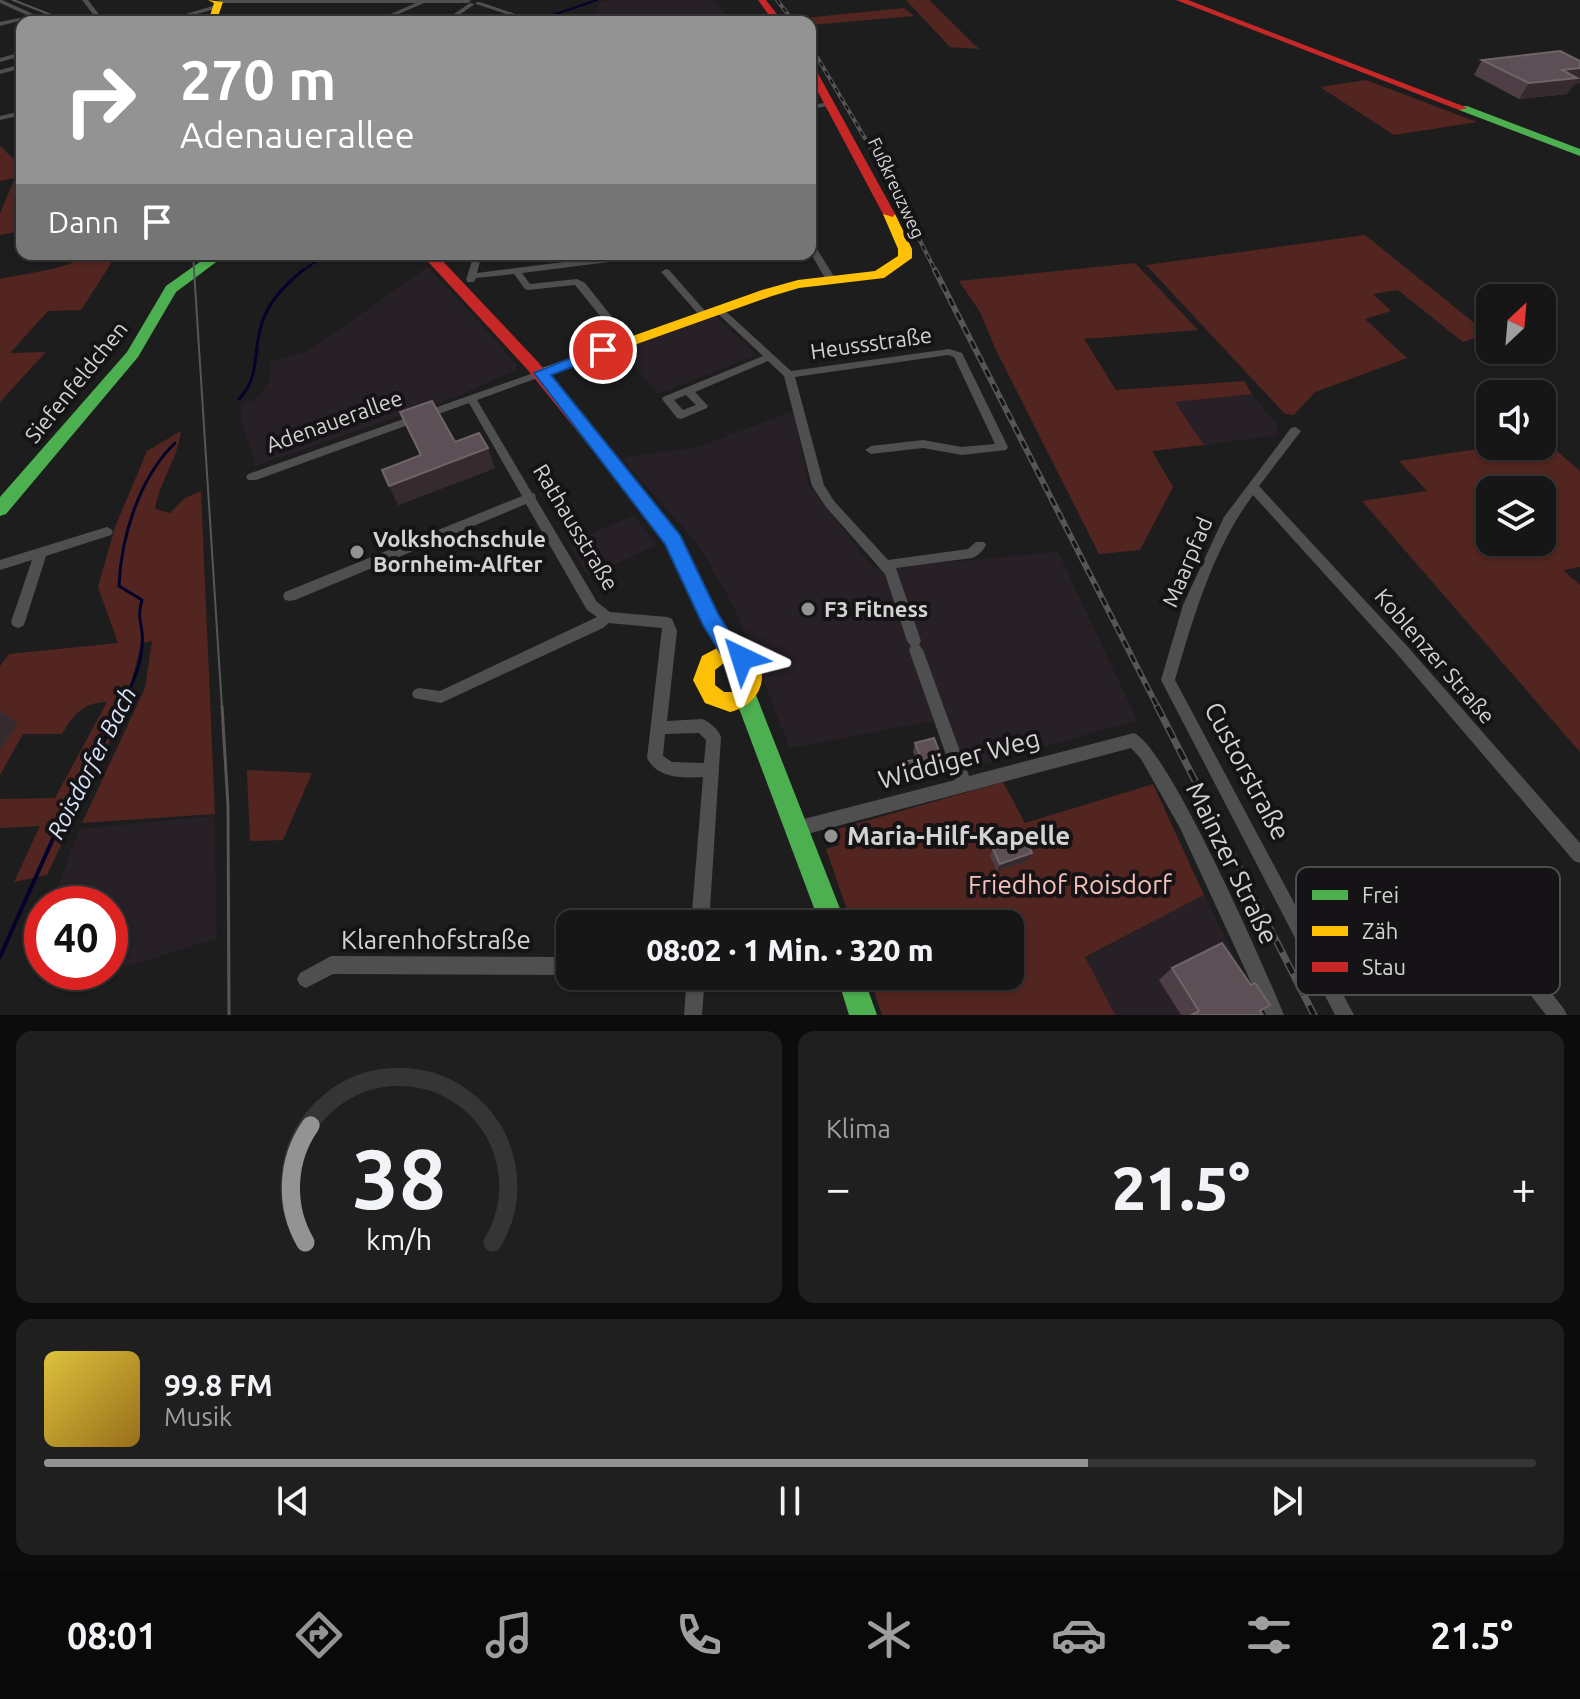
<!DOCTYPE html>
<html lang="de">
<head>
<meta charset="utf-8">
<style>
	:root { --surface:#161616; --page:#1f1f1f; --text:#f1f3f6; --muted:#9e9fa1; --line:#353535; --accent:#949394 }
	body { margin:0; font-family:Ubuntu,sans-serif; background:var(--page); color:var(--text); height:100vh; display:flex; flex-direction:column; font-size:30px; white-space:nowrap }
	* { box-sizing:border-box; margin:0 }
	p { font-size:26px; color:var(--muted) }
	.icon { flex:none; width:44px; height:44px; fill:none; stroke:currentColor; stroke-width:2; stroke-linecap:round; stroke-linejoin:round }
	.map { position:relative; height:1015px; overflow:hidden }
	.side { display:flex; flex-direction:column; gap:16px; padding:16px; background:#0c0c0c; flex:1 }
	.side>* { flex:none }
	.guide { position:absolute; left:16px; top:16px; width:800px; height:244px; border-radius:16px; box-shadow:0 2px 6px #0004,0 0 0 2px var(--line); background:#949394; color:#fff; overflow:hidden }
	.needle { width:52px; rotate:26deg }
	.tools { position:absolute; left:1476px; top:284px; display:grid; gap:16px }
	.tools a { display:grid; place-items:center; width:80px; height:80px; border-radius:16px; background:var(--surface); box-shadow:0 2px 6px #0004,0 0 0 2px var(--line); font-size:40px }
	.speed { position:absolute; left:24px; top:886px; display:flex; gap:16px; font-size:40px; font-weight:700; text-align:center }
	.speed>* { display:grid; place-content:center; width:104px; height:104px; border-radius:50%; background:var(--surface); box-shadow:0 2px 6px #0004,0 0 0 2px var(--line); line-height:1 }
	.speed .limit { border:12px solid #d22; background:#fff; color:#111 }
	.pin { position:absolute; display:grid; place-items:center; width:68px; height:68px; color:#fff; margin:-34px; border:4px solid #fff; border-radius:50%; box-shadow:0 2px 8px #0007 }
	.me { position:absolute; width:88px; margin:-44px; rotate:319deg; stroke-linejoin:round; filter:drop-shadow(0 0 6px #0008) }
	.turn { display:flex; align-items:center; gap:28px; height:168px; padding:0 32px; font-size:36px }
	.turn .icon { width:104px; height:104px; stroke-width:2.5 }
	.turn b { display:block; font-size:56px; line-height:68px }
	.then { display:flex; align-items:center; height:76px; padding:0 32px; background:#0003; gap:16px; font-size:30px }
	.big { font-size:60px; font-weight:800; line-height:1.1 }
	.side .card { flex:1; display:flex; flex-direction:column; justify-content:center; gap:12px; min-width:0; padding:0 28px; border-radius:16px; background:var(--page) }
	.side .dial { align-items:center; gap:0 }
	.dial svg { height:208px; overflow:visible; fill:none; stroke:var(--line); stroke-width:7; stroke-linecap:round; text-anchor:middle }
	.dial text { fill:var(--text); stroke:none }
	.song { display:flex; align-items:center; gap:24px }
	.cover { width:96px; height:96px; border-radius:12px; background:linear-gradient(135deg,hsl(50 70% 55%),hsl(40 70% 35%)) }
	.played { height:8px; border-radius:4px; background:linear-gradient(90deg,var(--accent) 70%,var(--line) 70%) }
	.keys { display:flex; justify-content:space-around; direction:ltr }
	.heat { display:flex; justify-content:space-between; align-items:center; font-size:44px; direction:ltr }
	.side .tiles { flex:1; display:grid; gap:16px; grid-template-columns:1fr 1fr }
	.card:last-child { grid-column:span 2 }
	.trip { position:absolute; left:556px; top:910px; width:468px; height:80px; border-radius:16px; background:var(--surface); box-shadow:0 2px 6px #0004,0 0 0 2px var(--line); font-weight:800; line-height:80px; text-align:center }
	.tab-bar { display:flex; height:128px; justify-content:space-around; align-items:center; background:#090909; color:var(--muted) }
	.tab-bar .icon { width:56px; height:56px }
	.tab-bar .active { color:var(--accent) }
	.tab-bar b { font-size:36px; color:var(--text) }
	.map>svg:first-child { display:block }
	.built { fill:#272027 }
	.green { fill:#522520; fill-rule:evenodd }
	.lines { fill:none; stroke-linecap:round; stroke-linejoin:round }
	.stream-far2 { stroke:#03032c; stroke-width:2 }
	.stream-far1 { stroke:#03032c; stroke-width:3 }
	.stream { stroke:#03032c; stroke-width:4 }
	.street { fill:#4f4f4f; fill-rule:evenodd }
	.fast { fill:#4caf50; fill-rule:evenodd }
	.slow { fill:#ffc107; fill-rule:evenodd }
	.jam { fill:#c62828; fill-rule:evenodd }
	.tram-far1 { stroke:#565656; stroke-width:2 }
	.tram { stroke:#565656; stroke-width:3 }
	.rail-far2-casing { stroke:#565656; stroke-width:4 }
	.rail-far1-casing { stroke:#565656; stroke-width:6 }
	.rail-casing { stroke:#565656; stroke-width:7 }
	.rail-far2 { stroke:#151316; stroke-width:2; stroke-dasharray:5; stroke-linecap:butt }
	.rail-far1 { stroke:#151316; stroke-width:3; stroke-dasharray:8; stroke-linecap:butt }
	.rail { stroke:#151316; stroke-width:4; stroke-dasharray:12; stroke-linecap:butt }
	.wall { fill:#4e3f46 }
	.shaded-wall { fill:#352b2f }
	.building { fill:#5c4f55; stroke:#6f6469; stroke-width:2 }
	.route { fill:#1a73e8; stroke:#114b97; stroke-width:2 }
	.poi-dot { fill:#949394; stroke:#151316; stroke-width:3 }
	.labels { text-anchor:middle; stroke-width:8; stroke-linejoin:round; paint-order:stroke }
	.far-street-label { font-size:18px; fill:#d4d3d4; stroke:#151316 }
	.street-label { font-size:22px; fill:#d4d3d4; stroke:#151316 }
	.poi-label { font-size:22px; font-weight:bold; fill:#d4d3d4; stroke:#151316; text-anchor:start }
	.water-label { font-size:24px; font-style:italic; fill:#d7e3f7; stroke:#151316 }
	.near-street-label { font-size:26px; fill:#d4d3d4; stroke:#151316 }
	.near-poi-label { font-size:26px; font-weight:bold; fill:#d4d3d4; stroke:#151316; text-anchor:start }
	.near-park-label { font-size:26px; fill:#f4c0b8; stroke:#151316 }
	.key { fill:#151316; stroke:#4e4d4f; stroke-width:2 }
	.key-label { font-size:22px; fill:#d4d3d4 }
</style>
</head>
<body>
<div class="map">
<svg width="1580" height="1015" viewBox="0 0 1580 1015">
	<rect width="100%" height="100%" fill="#1e1d1e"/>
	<!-- built -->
	<g class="built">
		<polygon points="608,0 714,0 731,22 592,22 600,3"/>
		<polygon points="428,267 493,337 517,366 514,371 462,394 256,466 240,417 242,405 257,398 269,381 271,361 308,351"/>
		<polygon points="714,315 757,355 658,394 619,349"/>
		<polygon points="1252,394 1276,423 1279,435 1204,445 1175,402"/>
		<polygon points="793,411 809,485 874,569 1058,552 1137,720 978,766 953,777 933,721 790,748 735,609 700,547 622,458 698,447"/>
		<polygon points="634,515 657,545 588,576 569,544"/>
		<polygon points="214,816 217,938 123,968 125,943 110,947 110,904 51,904 80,829"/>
		<polygon points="1204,895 1263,1015 1115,1015 1085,958"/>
	</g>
	<!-- green -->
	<g class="green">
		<polygon points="906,0 929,0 979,49 950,47"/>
		<polygon points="904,8 914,16 810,25 810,22 796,22 794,19"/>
		<polygon points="1366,80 1477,122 1394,135 1320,87"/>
		<polygon points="0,146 22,167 22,231 0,235 0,213 15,178 0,181"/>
		<polygon points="1365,235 1488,334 1463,342 1398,290 1373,294 1391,311 1365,319 1407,358 1315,392 1294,415 1285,414 1146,265"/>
		<path d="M85,254h32l-36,56 -33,1 -38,42 36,-1 -46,50v-123c20,-5 75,-10 85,-25z"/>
		<polygon points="1135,263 1198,330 1084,339 1116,390 1244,381 1252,394 1175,402 1204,445 1152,451 1173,487 1140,550 1099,554 995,348 980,312 959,281"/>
		<path d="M181,431c-4,30 -21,49 -26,78l15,4 15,-15 16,-7 14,323 -133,9 63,-135 7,-47 -11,2c-17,82 -59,156 -94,232l-33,7 26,-56 -40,2v-29l55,-1 52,-96c-25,1 -33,12 -45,32h-39l-23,41v-109l9,-12 109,-11 -20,-56 17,-60 32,-76z"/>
		<path d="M1543,439l37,32v96l-17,3 17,15v167l-218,-251 65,-10 -28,-30 98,-15h45zM1542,490v52h-52v-52z"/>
		<polygon points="247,770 312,773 283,840 250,841"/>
		<polygon points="1003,782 1025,823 1153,784 1204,895 1085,957 1115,1015 882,1015 869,976 1010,976 1010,924 852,924 826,849 839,845 834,830"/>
	</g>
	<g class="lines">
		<!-- stream-far2 -->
		<g class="stream-far2">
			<polyline points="532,22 597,0"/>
			<polyline points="301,272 326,254"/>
		</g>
		<!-- stream-far1 -->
		<g class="stream-far1">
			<path d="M239,399c21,-22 14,-46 22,-73 6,-23 24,-41 42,-56"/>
			<path d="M121,708c11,-23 24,-49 21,-76 -2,-14 -4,-18 0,-32l-23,-14c2,-49 20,-108 56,-143"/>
		</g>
		<!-- stream -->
		<polyline class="stream" points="0,957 56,832 122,706"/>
		<!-- street -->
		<g class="street">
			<polygon points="0,0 2,0 38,16 0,26 0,22 29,16 0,3"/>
			<polygon points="82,0 88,0 105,22 99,22"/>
			<polygon points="219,0 470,0 471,1 468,3 424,3 380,22 372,22 416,3 217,3"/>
			<polygon points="476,2 480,2 539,22 530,22 476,4"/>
			<polygon points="470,3 475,4 449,22 442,22"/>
			<polygon points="216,5 218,8 169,22 159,22"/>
			<polygon points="22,52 22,56 0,62 0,58"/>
			<polygon points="22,64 22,68 0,74 0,70"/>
			<polygon points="832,102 834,103 834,105 810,109 810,105"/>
			<polygon points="22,111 22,115 0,120 0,116"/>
			<polygon points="810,241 814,244 836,280 834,282 831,283 826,280 810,252"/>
			<polygon points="474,254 482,254 477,273 628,254 653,254 649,257 522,273 530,284 577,279 585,283 631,341 626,344 622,343 575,285 528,290 525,289 514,274 476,278 474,282 468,282 466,280"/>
			<polygon points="666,269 669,270 706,312 706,316 700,316 663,274 661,272"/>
			<path d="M718,306l3,1 70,64 158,-22 13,4 46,94 -2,3 -44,5 -39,-7 -52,6 -6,-4 6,-4 52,-6 39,7 33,-3 -41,-87 -6,-2 -153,22 29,108 10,16 54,59 80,-11 8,-7h8l2,3c-3,6 -8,11 -14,13l-76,10 25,73 -2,4 4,5 46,126 165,-43c34,14 132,237 150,282h-18l-86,-187 -39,-69 -10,-11 -335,89 -6,-2 -2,-6 2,-6 6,-2 159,-41 -46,-130 2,-4 -4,-5 -22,-67 -59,-67 -14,-21 -28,-110 -16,-15 -73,31 13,14 -1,2 -26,11 -4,-1 -15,-19 1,-2 100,-41 -48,-45v-4zM686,395l10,10 -13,5 -9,-10z"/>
			<path d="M542,370l5,3 -1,2 -69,25 55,93 3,1 1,5 61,103 13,10 57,5 5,2 5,12 -10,90 35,-2c8,3 16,10 19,18l-12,187h-18l12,-147c-21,1 -45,2 -56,-19l15,-130 -53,-5 -6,5 -162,75 -27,-5 -2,-4 2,-4 5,-2 21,3 157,-74 -10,-7 -61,-106 -231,96 -5,1 -5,-1 -2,-4 2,-4 237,-96 -53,-93 -213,77h-8l-2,-3 2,-3zM699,733l7,7 -2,23 -32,-1 -9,-6 2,-22z"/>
			<path d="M1295,427l6,4 -42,55 148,160 173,197v20l-6,-2 -177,-207 -144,-159c-40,54 -59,120 -78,185l179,335h-19l-174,-335 22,-75 41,-88 67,-89z"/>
			<polygon points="107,527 111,529 113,532 111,535 46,556 25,622 23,626 18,628 13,626 11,622 32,560 0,570 0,560"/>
			<polygon points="1468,893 1474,895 1564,1009 1567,1015 1546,1015 1462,907 1460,901 1462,895"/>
			<polygon points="331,956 570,957 570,975 333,974 306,988 300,985 297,979 300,973"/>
			<polygon points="687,976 705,976 702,1015 684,1015"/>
		</g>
		<!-- fast -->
		<g class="fast">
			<polygon points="1459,106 1467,106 1580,149 1580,156 1459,110"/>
			<polygon points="211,254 227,254 176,292 138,357 6,514 0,516 0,497 127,352 166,286"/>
			<polygon points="629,478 635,480 680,535 718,614 743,656 740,662 733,665 726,662 703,625 665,544 620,484"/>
			<polygon points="745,686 753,688 756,695 846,924 820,924 734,695 737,688"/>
			<polygon points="837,976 863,976 877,1015 849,1015"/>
		</g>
		<!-- slow -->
		<g class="slow">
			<polygon points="208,0 223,2 216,22 208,22 214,3"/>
			<polygon points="885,211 895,214 912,249 912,258 884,278 799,288 772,296 547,376 542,378 534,373 537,370 762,290 798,280 875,271 898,256 898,249 883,214"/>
			<path d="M723,645c47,-2 54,55 7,67l-25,-9 -12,-23 9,-24zM724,663h8l9,8v14l-9,7h-8l-9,-7v-15z"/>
		</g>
		<!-- jam -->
		<g class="jam">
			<polygon points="758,0 766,0 783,22 774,22"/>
			<polygon points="1176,0 1188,0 1468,108 1459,110"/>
			<polygon points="810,65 815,68 895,214 893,217 883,214 810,77"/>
			<polygon points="421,254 436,254 538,362 635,480 638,484 635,488 623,488 527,369"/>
		</g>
		<!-- tram-far1 -->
		<g class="tram-far1">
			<polyline points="13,0 69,22"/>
			<polyline points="193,254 222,708"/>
		</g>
		<!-- tram -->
		<polyline class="tram" points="222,706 228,806 229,1015"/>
		<defs>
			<g id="rail-far2">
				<polyline points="777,0 794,22"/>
				<polyline points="810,45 886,174 936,272"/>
			</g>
			<polyline id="rail-far1" points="935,270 1158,708"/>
			<polyline id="rail" points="1157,706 1314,1015"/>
		</defs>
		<!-- rail-far2 casing -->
		<use href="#rail-far2" class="rail-far2-casing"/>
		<!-- rail-far1 casing -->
		<use href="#rail-far1" class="rail-far1-casing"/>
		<!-- rail casing -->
		<use href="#rail" class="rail-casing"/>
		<!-- rail-far2 -->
		<use href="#rail-far2" class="rail-far2"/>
		<!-- rail-far1 -->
		<use href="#rail-far1" class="rail-far1"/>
		<!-- rail -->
		<use href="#rail" class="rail"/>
	</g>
	<!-- wall -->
	<g class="wall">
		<polygon points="1482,60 1580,61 1580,83 1574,84 1567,94 1519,99 1474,75"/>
		<polygon points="400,412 455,442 495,468 398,505 420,455"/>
		<polygon points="915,743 943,761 941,770 933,772 932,777 900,785 895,772 897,764 916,759 913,752"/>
		<polygon points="993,849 1028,861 997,871 990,856"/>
		<polygon points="1172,968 1261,1012 1263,1015 1181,1015 1159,980"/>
	</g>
	<!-- shaded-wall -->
	<g class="shaded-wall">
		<polygon points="1580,68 1580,83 1574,84 1567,94 1519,99 1529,83 1562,70"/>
		<polygon points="488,448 495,468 398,505 389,486"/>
		<polygon points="1,711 18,724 0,750 0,712"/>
		<polygon points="943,761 941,770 933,772 932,777 900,785 902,777 932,764"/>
		<polygon points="1032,853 1028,861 997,871 1000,864"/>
	</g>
	<!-- building -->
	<g class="building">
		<polygon points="1560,51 1580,61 1580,68 1562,70 1577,78 1529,83 1482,60"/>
		<polygon points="432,401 455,442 479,433 488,448 389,486 382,470 421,455 400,412"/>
		<polygon points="934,738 943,761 932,764 934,769 902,777 897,764 921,758 915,743"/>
		<polygon points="1024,838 1032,853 1000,864 993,849"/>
		<polygon points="1222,943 1251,985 1255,983 1270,1005 1260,1011 1263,1015 1191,1015 1199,1011 1172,968"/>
	</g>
	<!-- route -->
	<polygon class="route" points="603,345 611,350 609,353 551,375 680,535 718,614 740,649 749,652 753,658 749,665 742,667 726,662 703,625 665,544 534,373"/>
	<!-- markers -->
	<g class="poi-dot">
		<circle cx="357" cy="552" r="8"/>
		<circle cx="808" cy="609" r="8"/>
		<circle cx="831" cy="836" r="8"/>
	</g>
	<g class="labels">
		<!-- far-street labels -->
		<g class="far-street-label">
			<text transform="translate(896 188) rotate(65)" y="6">Fußkreuzweg</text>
		</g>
		<!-- street labels -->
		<g class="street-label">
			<text transform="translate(871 343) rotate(-8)" y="8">Heussstraße</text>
			<text transform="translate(76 382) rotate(-51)" y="8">Siefenfeldchen</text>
			<text transform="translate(334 421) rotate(-20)" y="8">Adenauerallee</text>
			<text transform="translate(576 527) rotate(59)" y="8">Rathausstraße</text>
			<text transform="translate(1187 562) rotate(-67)" y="8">Maarpfad</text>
			<text transform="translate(1435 656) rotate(49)" y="8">Koblenzer Straße</text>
		</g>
		<!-- poi labels -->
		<g class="poi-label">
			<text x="373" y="547">Volkshochschule<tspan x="373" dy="25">Bornheim-Alfter</tspan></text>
			<text x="824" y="617">F3 Fitness</text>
		</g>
		<!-- water labels -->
		<g class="water-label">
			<text transform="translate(92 763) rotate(-63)" y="8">Roisdorfer Bach</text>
		</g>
		<!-- near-street labels -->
		<g class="near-street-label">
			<text transform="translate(959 759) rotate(-15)" y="9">Widdiger Weg</text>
			<text transform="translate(1247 771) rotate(62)" y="9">Custorstraße</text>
			<text transform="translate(1232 863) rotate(64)" y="9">Mainzer Straße</text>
			<text x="436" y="949">Klarenhofstraße</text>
		</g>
		<!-- near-poi labels -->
		<g class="near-poi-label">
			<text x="847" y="845">Maria-Hilf-Kapelle</text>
		</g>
		<!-- near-park labels -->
		<g class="near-park-label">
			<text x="1070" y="894">Friedhof Roisdorf</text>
		</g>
	</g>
	<!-- legend -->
	<rect x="1296" y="867" width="264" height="128" rx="12" class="key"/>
	<rect x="1312" y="890" width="36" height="10" fill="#4caf50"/>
	<rect x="1312" y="926" width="36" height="10" fill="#ffc107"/>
	<rect x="1312" y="962" width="36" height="10" fill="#c62828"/>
	<g class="key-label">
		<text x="1362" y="903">Frei</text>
		<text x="1362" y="939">Zäh</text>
		<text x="1362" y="975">Stau</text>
	</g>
</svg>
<div class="tools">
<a><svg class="needle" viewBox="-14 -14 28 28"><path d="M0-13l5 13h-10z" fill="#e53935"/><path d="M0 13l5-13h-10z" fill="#9e9fa1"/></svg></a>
<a><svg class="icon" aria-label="sound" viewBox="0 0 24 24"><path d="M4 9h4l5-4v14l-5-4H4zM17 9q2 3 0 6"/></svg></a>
<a><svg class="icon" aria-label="layers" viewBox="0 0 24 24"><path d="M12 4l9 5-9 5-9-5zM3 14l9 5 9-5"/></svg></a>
</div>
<div class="speed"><div class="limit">40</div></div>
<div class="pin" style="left:603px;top:350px;background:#d93025"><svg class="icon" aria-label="arrive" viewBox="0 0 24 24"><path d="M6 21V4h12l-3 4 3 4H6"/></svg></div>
<svg class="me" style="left:742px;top:658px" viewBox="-20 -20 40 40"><path d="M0-17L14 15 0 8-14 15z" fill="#1a73e8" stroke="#fff" stroke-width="4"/></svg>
<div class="trip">08:02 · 1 Min. · 320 m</div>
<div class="guide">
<div class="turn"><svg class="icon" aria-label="right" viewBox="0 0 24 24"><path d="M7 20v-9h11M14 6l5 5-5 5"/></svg><div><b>270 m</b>Adenauerallee</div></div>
<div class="then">Dann<svg class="icon" aria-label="arrive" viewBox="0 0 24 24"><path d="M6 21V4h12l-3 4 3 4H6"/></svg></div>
</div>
</div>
<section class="side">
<div class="tiles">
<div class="card dial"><svg viewBox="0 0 100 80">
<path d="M14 69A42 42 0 1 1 86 69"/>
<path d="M14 69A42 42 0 0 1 16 24" stroke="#949394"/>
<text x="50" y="56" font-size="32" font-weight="700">38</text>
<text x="50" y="72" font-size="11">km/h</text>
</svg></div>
<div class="card"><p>Klima</p>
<div class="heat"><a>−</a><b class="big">21.5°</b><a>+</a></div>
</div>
<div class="card">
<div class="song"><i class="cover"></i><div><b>99.8 FM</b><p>Musik</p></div></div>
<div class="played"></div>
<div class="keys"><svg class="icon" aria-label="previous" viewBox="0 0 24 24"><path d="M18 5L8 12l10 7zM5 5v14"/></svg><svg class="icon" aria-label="pause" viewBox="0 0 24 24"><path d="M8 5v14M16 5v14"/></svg><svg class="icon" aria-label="next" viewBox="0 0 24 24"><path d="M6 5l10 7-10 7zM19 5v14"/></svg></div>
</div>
</div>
</section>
<nav class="tab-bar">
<b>08:01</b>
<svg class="icon active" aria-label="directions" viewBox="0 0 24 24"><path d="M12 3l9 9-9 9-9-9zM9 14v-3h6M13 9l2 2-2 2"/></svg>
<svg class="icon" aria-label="music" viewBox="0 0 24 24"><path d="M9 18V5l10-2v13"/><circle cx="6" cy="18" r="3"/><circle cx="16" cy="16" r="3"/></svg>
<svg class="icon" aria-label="phone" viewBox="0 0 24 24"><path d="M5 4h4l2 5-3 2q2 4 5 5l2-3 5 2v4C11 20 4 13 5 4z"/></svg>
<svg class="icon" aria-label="climate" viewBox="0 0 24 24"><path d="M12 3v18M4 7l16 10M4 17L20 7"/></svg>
<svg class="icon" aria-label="car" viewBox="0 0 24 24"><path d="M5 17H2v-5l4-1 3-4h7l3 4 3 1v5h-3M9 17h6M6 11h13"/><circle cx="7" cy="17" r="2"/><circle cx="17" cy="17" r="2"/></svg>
<svg class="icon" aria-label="filters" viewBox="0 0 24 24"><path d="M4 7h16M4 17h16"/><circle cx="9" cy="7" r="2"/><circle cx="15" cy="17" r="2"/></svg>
<b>21.5°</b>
</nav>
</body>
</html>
